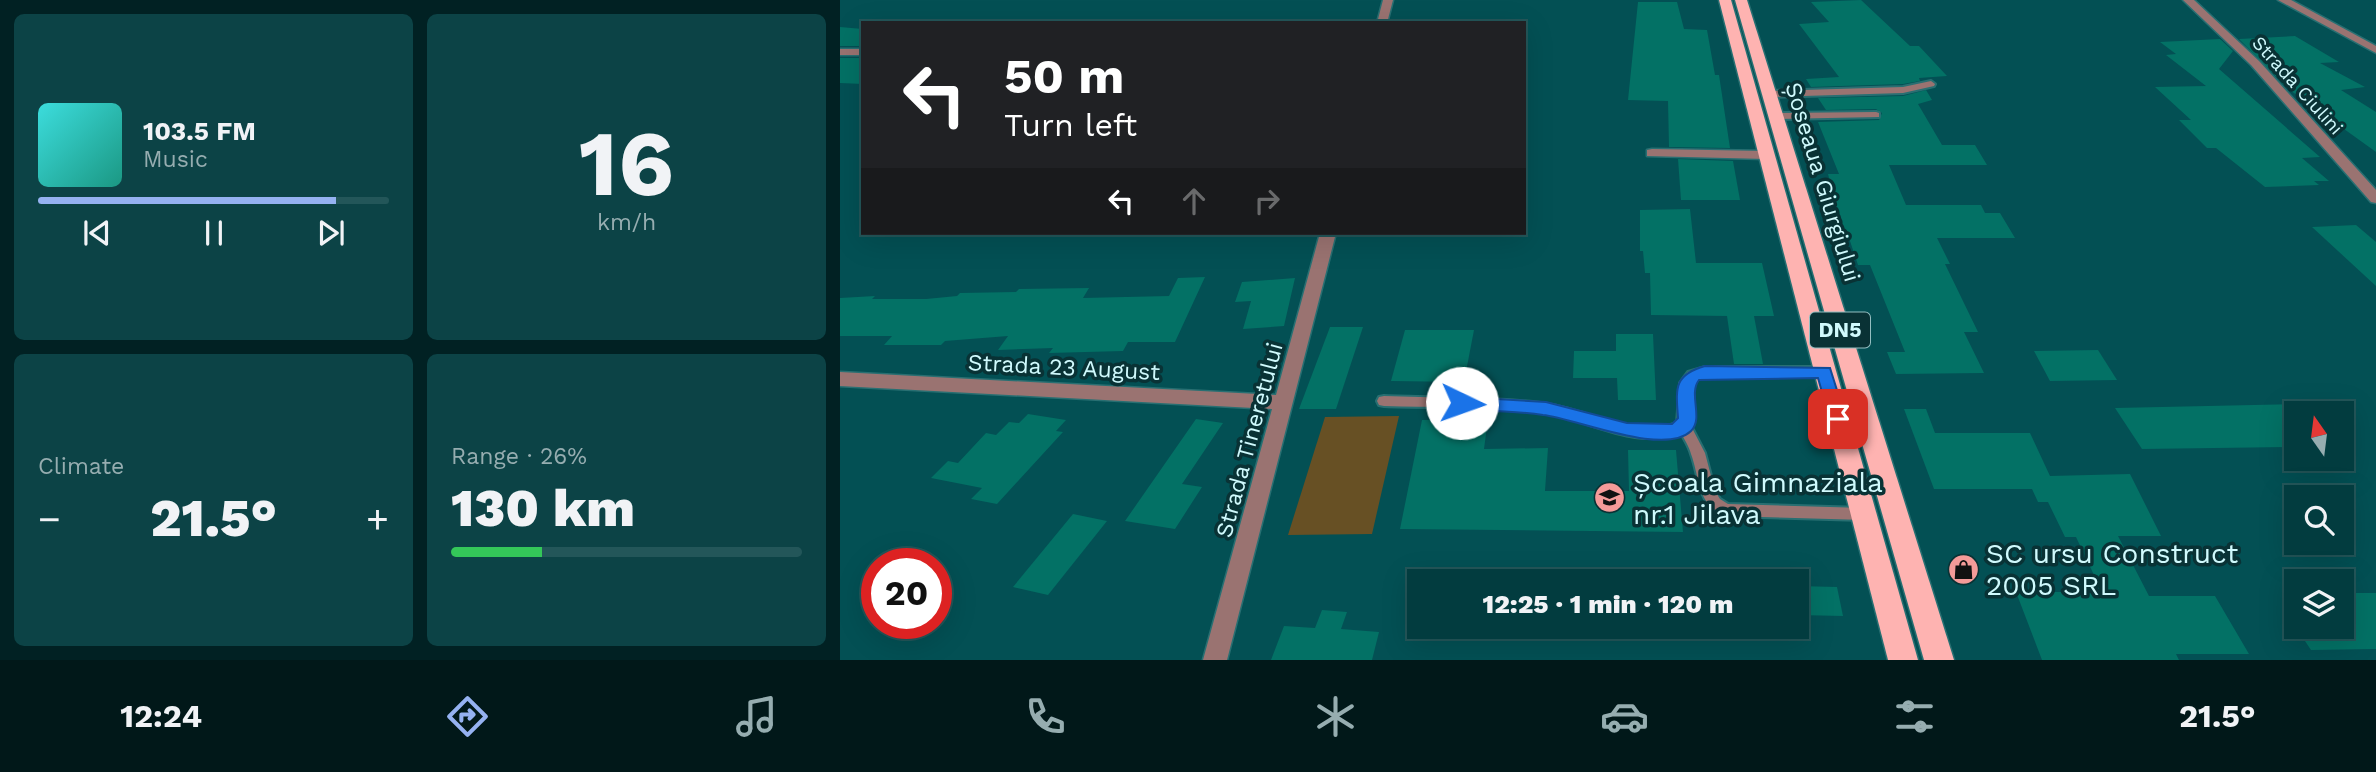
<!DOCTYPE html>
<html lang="en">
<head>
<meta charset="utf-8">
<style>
	:root { --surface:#023c3f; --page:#0c4346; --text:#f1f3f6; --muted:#96adb0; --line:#235659; --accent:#95b2f1 }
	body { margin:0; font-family:"Work Sans",sans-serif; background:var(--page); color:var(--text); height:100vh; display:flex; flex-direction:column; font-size:26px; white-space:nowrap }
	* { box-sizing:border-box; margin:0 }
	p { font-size:23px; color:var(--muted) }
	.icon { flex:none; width:38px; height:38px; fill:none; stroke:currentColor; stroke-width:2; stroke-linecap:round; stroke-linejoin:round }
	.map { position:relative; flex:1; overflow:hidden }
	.details { display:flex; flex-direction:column; gap:14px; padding:14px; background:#012123; width:840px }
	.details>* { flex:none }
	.guide { position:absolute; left:21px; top:21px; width:665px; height:214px; border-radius:0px; box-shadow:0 7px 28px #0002,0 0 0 2px var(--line); background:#202124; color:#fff; overflow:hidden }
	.needle { width:46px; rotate:346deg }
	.tools { position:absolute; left:1444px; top:401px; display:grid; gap:14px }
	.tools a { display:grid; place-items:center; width:70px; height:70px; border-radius:0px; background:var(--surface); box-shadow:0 7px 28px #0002,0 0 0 2px var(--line); font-size:35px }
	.speed { position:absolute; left:21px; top:548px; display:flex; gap:14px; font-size:35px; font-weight:700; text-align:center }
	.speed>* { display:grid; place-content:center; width:91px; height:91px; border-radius:50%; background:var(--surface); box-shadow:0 7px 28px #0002,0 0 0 2px var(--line); line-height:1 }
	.speed .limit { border:10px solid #d22; background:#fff; color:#111 }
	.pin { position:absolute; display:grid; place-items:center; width:60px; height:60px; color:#fff; margin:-30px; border-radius:14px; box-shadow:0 4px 10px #0006 }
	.me { position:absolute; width:77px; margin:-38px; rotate:93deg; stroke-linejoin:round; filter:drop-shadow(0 0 5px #0008) }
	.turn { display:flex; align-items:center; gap:24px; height:147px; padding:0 28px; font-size:32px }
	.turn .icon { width:91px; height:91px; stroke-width:2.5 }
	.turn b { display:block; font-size:49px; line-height:60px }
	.lanes { display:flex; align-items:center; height:66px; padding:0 28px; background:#0003; justify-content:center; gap:35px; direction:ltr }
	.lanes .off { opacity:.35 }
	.big { font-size:52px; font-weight:800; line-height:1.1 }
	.details .card { flex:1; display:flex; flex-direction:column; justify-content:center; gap:10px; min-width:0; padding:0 24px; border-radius:10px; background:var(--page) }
	.details .dial { align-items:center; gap:0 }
	.dial b { font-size:91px; line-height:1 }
	.song { display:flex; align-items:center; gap:21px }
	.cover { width:84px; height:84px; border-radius:10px; background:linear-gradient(135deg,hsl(180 70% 55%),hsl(170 70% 35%)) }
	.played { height:7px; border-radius:4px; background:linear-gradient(90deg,var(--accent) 85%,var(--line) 85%) }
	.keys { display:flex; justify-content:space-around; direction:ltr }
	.heat { display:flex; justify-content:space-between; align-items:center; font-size:38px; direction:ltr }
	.charge { height:10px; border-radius:5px; background:linear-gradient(90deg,#34c759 26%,var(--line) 0) }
	.details .tiles { flex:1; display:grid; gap:14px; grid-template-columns:repeat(2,1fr) }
	.trip { position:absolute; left:567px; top:569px; width:402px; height:70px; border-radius:0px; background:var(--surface); box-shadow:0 7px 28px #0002,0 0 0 2px var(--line); font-weight:800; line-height:70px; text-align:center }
	.tabs { display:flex; height:112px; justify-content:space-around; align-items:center; background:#011819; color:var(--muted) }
	.tabs .icon { width:49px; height:49px }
	.tabs .on { color:var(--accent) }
	.tabs b { font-size:32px; color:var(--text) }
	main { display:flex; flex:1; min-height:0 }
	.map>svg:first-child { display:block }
	.green { fill:#675024 }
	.building { fill:#037165 }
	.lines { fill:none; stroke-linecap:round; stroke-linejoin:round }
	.lane-casing { stroke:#286f72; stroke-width:4 }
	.street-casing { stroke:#286f72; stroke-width:3 }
	.highway-casing { stroke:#286f72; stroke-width:3 }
	.lane { fill:#9a7371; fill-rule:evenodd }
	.street { fill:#9a7371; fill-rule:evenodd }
	.highway { fill:#feb3b1; fill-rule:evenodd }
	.route { fill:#1a73e8; stroke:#114b97; stroke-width:2 }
	.labels { text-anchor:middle; stroke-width:7; stroke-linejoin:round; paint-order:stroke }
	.far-street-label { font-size:19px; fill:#d0fafd; stroke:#093235 }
	.shield { fill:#093235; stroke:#94bec1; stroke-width:2 }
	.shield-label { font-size:21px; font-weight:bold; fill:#d0fafd }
	.street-label { font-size:23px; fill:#d0fafd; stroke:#093235 }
	.near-poi-label { font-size:28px; fill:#d0fafd; stroke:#093235; text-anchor:start }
</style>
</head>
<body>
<main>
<section class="details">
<div class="tiles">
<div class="card">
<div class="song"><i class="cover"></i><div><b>103.5 FM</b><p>Music</p></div></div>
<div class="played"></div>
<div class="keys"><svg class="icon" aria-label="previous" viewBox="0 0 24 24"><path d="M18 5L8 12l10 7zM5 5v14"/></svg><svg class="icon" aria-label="pause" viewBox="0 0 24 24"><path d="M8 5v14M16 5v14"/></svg><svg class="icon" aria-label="next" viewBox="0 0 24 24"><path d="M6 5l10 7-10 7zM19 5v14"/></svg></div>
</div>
<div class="card dial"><b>16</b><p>km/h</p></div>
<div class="card"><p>Climate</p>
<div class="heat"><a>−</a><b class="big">21.5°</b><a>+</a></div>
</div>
<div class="card"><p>Range · 26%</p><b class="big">130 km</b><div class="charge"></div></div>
</div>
</section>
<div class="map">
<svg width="1536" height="660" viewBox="0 0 1536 660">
	<rect width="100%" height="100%" fill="#035054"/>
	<!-- green -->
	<polygon class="green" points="559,416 532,534 448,535 485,417"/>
	<!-- building -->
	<g class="building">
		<polygon points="1021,0 1070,46 1079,46 1107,76 1079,78 1080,81 1063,84 971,87 966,79 999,77 959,24 989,22 971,2"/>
		<polygon points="798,2 837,2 844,29 867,30 875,75 879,75 890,148 829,147 828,101 788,100"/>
		<polygon points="0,27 23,29 23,46 0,46"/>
		<polygon points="1455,36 1499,62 1480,63 1525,87 1501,90 1536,112 1536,152 1447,88 1399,39"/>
		<polygon points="1380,39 1393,51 1379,69 1480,157 1462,158 1489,181 1474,181 1479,185 1425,187 1376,148 1367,148 1339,120 1351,120 1315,87 1366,86 1326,55 1336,54 1320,42"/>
		<polygon points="0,58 23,58 23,84 0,83"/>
		<polygon points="1086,90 1092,100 1078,104 1102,145 1135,145 1147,165 1049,165 1066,205 1141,205 1145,213 1160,213 1175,238 1097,238 1110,264 1105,264 1138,332 1124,332 1144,373 1056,374 1047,352 1065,352 1030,265 1018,265 1007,232 1003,232 988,174 999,174 978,122 1039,120 1042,113 1036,109 986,110 978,98 1063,96"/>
		<polygon points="838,159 893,161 900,200 841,200"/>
		<polygon points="850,209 856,263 922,263 934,316 914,316 923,364 894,364 887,316 811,315 810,273 805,273 803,251 800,251 800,210"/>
		<polygon points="1516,225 1536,242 1536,286 1472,227"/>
		<polygon points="365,277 335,342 288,342 283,351 209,353 213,348 158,350 168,336 105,341 101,345 44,345 52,336 0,336 0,298 35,296 32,299 86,299 117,296 120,293 176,292 179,289 249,288 243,298 329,296 338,278"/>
		<polygon points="455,278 444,326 403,329 411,301 395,302 402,282"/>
		<polygon points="490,327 523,327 496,409 459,409"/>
		<polygon points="565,330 634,330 624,382 551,381"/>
		<polygon points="776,334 813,334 816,400 778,400 777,378 733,378 734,351 776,351"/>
		<polygon points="1258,350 1277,380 1210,381 1194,351"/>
		<polygon points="1456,404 1456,447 1302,449 1275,408"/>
		<polygon points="1064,409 1086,409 1095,433 1190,433 1210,476 1290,474 1321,536 1278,536 1309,596 1375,596 1409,654 1336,654 1339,660 1202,660 1176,592 1262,592 1236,537 1225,537 1208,502 1198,502 1192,489 1094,489"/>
		<polygon points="188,414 226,420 216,431 223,432 157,504 131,499 142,488 91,478 108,461 118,463 146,433 156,435 169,422 179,423"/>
		<polygon points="356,419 383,423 342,484 362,487 335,529 285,521"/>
		<polygon points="648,419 644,449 708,448 705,491 789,491 788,450 836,450 843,532 560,529 582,420"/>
		<polygon points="233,514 267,521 208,595 173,587"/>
		<polygon points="957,586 997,587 1003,616 957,615"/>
		<polygon points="1502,593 1536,593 1536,649 1471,650 1455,626 1502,626"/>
		<polygon points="482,610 507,612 501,629 539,632 532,660 431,660 444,626 475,628"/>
	</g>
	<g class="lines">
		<defs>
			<g id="lane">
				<polygon points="1091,81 1095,84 1094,86 1063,93 929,97 925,94 929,91 1063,87"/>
				<polygon points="1036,112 1039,113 1039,117 936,119 932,116 936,113"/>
				<path d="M865,367h119l5,2 1,3 -1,3 -5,2h-119l-8,2 -4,5 -2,42 14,27 10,38 5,8 8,5 136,4 5,1 3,5 -3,5 -5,1 -138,-4c-29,-10 -26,-38 -35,-62 -2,-8 -7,-15 -10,-21 -47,17 -90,-13 -136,-20 -53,-8 -108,-5 -161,-7l-5,-1 -2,-4 2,-4 5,-1c52,2 105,1 157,7 45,5 90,36 136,20l3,-40 8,-11z"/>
			</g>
			<g id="street">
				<polygon points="543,0 553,0 547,23 537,23"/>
				<polygon points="1343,0 1354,0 1419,61 1536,190 1536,203 1531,202 1411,65"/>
				<polygon points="1438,0 1451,0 1536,46 1536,53"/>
				<rect x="0" y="49" width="23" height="6"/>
				<polygon points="812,149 926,151 933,155 926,159 807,156 807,150"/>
				<polygon points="480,233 496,233 387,660 363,660 432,409 0,386 0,372 436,395"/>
			</g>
			<g id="highway">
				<polygon points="879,0 891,0 1078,660 1048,660"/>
				<polygon points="895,0 907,0 1114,660 1084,660"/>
			</g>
		</defs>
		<!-- lane casing -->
		<use href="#lane" class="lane-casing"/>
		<!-- street casing -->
		<use href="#street" class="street-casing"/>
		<!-- highway casing -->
		<use href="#highway" class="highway-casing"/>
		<!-- lane -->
		<use href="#lane" class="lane"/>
		<!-- street -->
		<use href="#street" class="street"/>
		<!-- highway -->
		<use href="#highway" class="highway"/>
	</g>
	<!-- route -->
	<path class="route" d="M865,366l125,2 16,51 -2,5h-13l-13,-46 -119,2c-11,14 5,38 -8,51 -27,26 -116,-13 -148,-16 -26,-4 -54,-4 -81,-5l-8,-7 8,-6 84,5 81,21 45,1 6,-6c-2,-29 -5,-43 27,-52z"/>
	<!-- icons -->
	<defs>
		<symbol id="school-disc" viewBox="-11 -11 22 22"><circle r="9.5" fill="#f59b99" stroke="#093235"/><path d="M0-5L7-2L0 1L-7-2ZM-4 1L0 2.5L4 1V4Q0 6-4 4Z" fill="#111"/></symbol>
		<symbol id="shop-disc" viewBox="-11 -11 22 22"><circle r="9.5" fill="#f59b99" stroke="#093235"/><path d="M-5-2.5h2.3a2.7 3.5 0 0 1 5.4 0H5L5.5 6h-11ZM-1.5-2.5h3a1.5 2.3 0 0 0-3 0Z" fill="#111"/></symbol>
	</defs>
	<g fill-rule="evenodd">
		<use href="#school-disc" x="752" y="480" width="35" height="35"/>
		<use href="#shop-disc" x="1106" y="552" width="35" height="35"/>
	</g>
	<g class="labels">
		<!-- far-street labels -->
		<g class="far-street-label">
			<text transform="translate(1458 85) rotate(48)" y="7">Strada Ciulini</text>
		</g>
		<!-- shield labels -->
		<rect class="shield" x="970" y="312.5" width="60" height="35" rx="5"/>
		<g class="shield-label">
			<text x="1000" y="337">DN5</text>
		</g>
		<!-- street labels -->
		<g class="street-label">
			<text transform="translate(983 182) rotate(73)" y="8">Șoseaua Giurgiului</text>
			<text transform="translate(224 367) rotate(3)" y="8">Strada 23 August</text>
			<text transform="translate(409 440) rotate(-75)" y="8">Strada Tineretului</text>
		</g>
		<!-- near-poi labels -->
		<g class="near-poi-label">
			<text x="793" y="492">Școala Gimnaziala<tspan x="793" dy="32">nr.1 Jilava</tspan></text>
			<text x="1146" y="563">SC ursu Construct<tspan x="1146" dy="32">2005 SRL</tspan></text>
		</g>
	</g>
</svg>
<div class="tools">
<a><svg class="needle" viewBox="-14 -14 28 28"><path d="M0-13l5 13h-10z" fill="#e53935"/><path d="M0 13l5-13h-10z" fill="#96adb0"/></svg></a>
<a><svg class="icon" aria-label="search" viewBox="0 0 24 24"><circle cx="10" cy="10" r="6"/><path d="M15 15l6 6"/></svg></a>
<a><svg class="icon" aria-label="layers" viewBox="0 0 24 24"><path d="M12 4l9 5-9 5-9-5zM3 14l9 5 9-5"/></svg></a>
</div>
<div class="speed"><div class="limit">20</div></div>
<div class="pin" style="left:998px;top:419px;background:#d93025"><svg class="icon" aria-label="arrive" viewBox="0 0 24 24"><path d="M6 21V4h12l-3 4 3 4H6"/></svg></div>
<svg class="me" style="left:622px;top:403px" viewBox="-20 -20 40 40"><circle r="19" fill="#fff"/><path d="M0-13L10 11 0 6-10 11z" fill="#1a73e8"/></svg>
<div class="trip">12:25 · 1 min · 120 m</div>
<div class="guide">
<div class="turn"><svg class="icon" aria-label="left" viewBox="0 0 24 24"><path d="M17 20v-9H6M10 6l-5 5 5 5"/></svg><div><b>50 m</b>Turn left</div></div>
<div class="lanes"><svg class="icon" aria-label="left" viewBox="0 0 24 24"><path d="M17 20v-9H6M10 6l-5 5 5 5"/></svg><svg class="icon off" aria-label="ahead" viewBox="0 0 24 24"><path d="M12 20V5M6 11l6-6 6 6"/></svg><svg class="icon off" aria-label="right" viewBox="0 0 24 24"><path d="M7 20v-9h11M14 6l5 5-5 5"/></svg></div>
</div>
</div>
</main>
<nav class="tabs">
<b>12:24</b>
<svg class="icon on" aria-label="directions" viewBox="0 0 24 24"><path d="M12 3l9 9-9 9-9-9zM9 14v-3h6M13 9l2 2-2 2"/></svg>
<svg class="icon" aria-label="music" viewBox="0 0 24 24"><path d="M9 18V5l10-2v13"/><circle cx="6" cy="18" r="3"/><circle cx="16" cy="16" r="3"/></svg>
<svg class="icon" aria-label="phone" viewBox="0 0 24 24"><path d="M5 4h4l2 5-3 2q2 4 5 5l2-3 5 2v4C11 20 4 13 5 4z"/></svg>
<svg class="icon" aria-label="climate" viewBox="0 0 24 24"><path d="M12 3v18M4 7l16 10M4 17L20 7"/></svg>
<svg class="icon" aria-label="car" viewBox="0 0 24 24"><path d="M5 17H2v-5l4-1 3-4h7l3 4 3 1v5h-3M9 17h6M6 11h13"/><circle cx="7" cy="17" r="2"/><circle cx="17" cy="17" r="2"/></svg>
<svg class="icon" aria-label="filters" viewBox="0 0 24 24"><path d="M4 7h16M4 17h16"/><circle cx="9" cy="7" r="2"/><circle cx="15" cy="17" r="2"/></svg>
<b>21.5°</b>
</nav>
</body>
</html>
